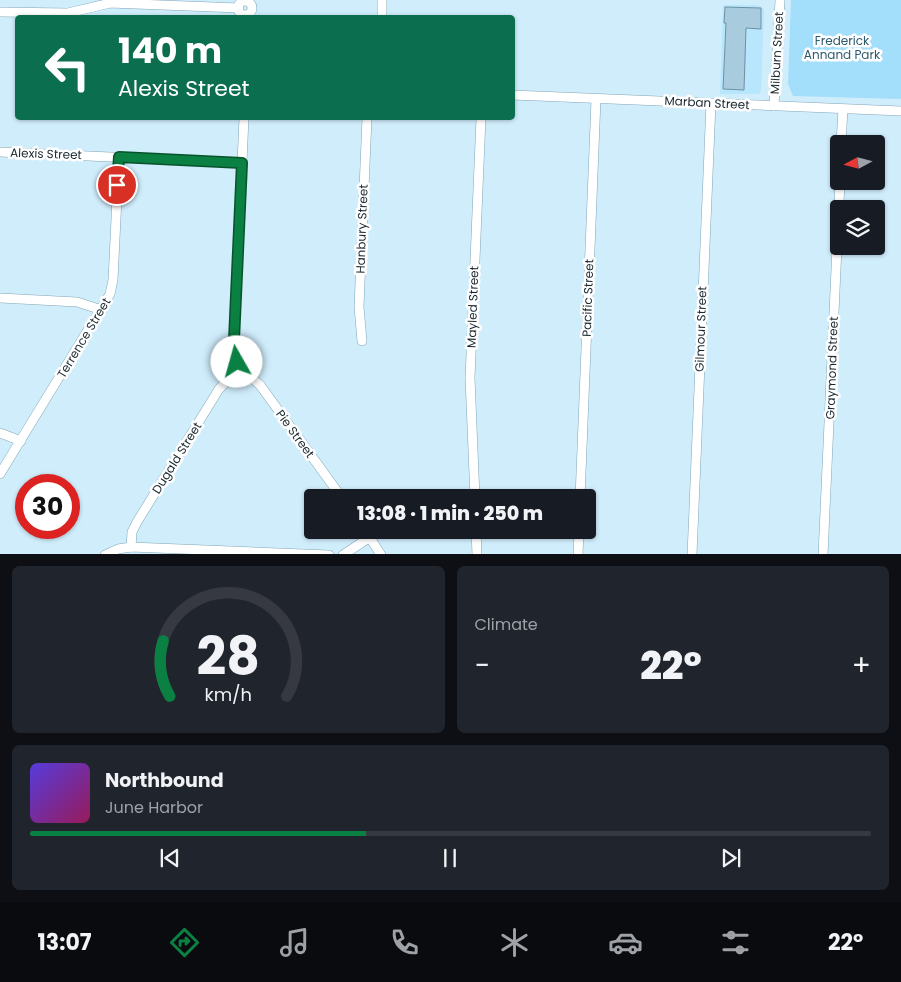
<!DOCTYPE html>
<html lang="en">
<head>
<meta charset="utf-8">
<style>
	:root { --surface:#171b24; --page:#20242c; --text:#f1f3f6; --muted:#9ea1a6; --line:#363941; --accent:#0b8043 }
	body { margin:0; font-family:Poppins,sans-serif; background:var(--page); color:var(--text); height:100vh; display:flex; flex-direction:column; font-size:19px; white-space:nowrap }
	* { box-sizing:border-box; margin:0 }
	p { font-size:16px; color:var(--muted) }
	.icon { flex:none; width:28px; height:28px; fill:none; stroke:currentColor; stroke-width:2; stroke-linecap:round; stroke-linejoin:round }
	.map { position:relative; height:554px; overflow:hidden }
	.sheet { display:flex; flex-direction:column; gap:12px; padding:12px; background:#0d0f14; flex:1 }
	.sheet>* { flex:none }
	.banner { position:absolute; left:15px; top:15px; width:500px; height:105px; border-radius:5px; box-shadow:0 1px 4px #0004; background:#0b6e4f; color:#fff; overflow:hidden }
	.needle { width:32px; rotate:263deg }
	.fabs { position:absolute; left:830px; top:135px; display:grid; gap:10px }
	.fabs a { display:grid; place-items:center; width:55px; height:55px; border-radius:5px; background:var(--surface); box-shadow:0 1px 4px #0004; font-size:25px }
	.speed { position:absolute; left:15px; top:474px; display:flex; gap:10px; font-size:25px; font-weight:700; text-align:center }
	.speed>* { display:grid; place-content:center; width:65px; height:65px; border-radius:50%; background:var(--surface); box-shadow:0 1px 4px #0004; line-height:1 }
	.speed .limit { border:8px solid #d22; background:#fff; color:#111 }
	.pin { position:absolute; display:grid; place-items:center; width:42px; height:42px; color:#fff; margin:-21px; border:2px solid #fff; border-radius:50%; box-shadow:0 1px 5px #0007 }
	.me { position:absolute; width:55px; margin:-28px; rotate:353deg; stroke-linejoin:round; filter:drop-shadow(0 0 4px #0008) }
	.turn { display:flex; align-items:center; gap:18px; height:105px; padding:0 20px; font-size:22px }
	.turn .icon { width:65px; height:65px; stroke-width:2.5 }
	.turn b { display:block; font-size:35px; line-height:42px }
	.big { font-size:38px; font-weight:800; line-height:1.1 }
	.sheet .widget { flex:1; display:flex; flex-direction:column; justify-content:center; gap:8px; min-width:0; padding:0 18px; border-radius:8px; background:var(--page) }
	.sheet .dial { align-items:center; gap:0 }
	.dial svg { height:130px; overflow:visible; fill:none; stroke:var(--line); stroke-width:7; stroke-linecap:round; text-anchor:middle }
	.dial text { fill:var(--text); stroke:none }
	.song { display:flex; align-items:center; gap:15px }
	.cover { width:60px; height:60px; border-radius:8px; background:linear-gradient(135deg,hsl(250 70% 55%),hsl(330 70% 35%)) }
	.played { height:5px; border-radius:2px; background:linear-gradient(90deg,var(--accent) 40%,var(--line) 40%) }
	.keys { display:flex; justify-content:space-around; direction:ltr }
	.heat { display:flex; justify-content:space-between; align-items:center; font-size:28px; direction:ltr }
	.sheet .tiles { flex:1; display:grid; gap:12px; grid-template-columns:1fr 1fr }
	.widget:last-child { grid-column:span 2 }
	.trip { position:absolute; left:304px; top:489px; width:292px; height:50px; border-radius:5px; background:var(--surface); box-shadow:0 1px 4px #0004; font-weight:800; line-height:50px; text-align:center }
	.tab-bar { display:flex; height:80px; justify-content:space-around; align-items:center; background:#090b0e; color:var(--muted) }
	.tab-bar .icon { width:35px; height:35px }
	.tab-bar .selected { color:var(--accent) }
	.tab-bar b { font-size:22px; color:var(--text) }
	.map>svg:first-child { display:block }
	.built { fill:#b8e6fc }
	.green { fill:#a3defb }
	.building { fill:#a8ccde; stroke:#6e91a2 }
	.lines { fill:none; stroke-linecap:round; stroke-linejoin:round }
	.minor-casing { stroke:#82a6b7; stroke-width:10 }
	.minor { stroke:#fff; stroke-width:9 }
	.route-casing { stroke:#07532c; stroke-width:12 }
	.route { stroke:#0b8043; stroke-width:9 }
	.labels { text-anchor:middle; stroke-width:5; stroke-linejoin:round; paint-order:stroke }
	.park-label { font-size:12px; fill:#2d5b70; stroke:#fff }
	.street-label { font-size:12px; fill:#1b2930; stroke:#fff }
</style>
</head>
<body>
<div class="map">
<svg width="901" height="555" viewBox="0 0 901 555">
	<rect width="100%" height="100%" fill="#d0edfc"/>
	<!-- built -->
	<polygon class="built" points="723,5 756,5 762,7 764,10 761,90 759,94 720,94"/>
	<!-- green -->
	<polygon class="green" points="791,0 901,0 901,99 793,96 788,84"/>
	<!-- building -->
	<polygon class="building" points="725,7 761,8 761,29 746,28 744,90 723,89 726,23 724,23"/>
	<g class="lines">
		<defs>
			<g id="minor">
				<circle cx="245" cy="8" r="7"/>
				<polyline points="0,12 68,13 110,3 239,8"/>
				<polyline points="382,18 382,0"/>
				<polyline points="512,95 901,111"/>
				<polyline points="774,106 780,0"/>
				<polyline points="841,144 843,109"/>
				<polyline points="0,152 243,163"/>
				<polyline points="0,298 77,302 102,310"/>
				<polyline points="362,341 359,307 367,118"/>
				<polyline points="237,362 234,340 244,118"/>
				<circle cx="239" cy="370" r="8"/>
				<polyline points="246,373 260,385 342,498"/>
				<polyline points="0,433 21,441"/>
				<polyline points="0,474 110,294 113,280 119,157"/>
				<polyline points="475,498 470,378 481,118"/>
				<polyline points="580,498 596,99"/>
				<polyline points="365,530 381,555"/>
				<polyline points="476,530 477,555"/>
				<polyline points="131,547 132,532 137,522 219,389 233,375"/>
				<polyline points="105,555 118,549 131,547 329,555"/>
				<polyline points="343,555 370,537"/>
				<polyline points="578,555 579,530"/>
				<polyline points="692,555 711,103"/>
				<polyline points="823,555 840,181"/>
			</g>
		</defs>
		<!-- minor casing -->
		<use href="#minor" class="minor-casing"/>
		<!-- minor -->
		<use href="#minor" class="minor"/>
	</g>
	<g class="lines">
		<defs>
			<polyline id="route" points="117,185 119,157 242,163 234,340 237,362"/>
		</defs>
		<!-- route casing -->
		<use href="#route" class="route-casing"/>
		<!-- route -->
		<use href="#route" class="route"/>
	</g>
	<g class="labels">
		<!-- park labels -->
		<g class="park-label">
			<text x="842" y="45">Frederick<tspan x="842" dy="14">Annand Park</tspan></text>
		</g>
		<!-- street labels -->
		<g class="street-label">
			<text transform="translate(777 53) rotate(-87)" y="4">Milburn Street</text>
			<text transform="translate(707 103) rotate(3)" y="4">Marban Street</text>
			<text transform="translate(46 154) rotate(2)" y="4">Alexis Street</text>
			<text transform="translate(362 229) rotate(-88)" y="4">Hanbury Street</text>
			<text transform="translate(588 298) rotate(-88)" y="4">Pacific Street</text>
			<text transform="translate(473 307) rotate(-88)" y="4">Mayled Street</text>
			<text transform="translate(701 329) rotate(-88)" y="4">Gilmour Street</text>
			<text transform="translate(84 338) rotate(-59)" y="4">Terrence Street</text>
			<text transform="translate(832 368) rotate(-88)" y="4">Graymond Street</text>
			<text transform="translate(295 434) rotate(54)" y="4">Pie Street</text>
			<text transform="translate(177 458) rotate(-58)" y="4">Dugald Street</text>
		</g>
	</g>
</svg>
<div class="fabs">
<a><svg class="needle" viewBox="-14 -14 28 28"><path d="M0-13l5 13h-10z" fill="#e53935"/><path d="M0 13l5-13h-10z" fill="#9ea1a6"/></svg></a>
<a><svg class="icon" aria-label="layers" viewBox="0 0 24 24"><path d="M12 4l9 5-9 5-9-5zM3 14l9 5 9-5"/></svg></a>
</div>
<div class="speed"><div class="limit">30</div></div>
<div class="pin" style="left:117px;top:185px;background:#d93025"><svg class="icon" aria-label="arrive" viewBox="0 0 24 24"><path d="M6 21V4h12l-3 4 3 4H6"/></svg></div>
<svg class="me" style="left:237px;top:362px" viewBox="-20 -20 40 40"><circle r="19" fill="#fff"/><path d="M0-13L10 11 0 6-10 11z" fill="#0b8043"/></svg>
<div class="trip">13:08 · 1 min · 250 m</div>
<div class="banner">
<div class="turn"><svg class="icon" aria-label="left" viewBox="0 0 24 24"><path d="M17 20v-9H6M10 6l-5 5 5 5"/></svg><div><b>140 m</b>Alexis Street</div></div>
</div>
</div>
<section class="sheet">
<div class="tiles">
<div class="widget dial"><svg viewBox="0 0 100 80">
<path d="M14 69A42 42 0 1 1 86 69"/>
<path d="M14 69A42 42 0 0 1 10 35" stroke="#0b8043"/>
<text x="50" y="56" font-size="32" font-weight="700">28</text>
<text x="50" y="72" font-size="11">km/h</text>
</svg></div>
<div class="widget"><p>Climate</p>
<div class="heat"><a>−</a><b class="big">22°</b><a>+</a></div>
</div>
<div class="widget">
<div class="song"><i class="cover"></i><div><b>Northbound</b><p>June Harbor</p></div></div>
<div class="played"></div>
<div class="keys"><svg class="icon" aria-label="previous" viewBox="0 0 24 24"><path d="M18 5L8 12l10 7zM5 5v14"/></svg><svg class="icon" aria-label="pause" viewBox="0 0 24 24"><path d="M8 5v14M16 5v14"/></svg><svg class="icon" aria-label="next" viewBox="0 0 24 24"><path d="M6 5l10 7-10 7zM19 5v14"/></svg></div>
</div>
</div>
</section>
<nav class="tab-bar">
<b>13:07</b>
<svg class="icon selected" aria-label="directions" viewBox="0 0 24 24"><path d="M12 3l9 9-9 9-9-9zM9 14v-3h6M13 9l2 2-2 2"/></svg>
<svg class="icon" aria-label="music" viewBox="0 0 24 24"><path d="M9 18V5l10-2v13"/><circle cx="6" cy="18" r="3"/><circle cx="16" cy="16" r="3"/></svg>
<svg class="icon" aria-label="phone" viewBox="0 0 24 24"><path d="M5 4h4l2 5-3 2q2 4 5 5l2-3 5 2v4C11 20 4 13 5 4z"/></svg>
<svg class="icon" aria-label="climate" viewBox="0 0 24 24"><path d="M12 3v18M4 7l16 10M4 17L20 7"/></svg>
<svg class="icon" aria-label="car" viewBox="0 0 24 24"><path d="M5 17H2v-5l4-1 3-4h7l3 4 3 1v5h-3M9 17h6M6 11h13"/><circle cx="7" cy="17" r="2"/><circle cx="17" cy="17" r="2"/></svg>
<svg class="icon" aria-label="filters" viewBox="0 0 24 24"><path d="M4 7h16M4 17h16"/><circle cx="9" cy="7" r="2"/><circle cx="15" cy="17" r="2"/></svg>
<b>22°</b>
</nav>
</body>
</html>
